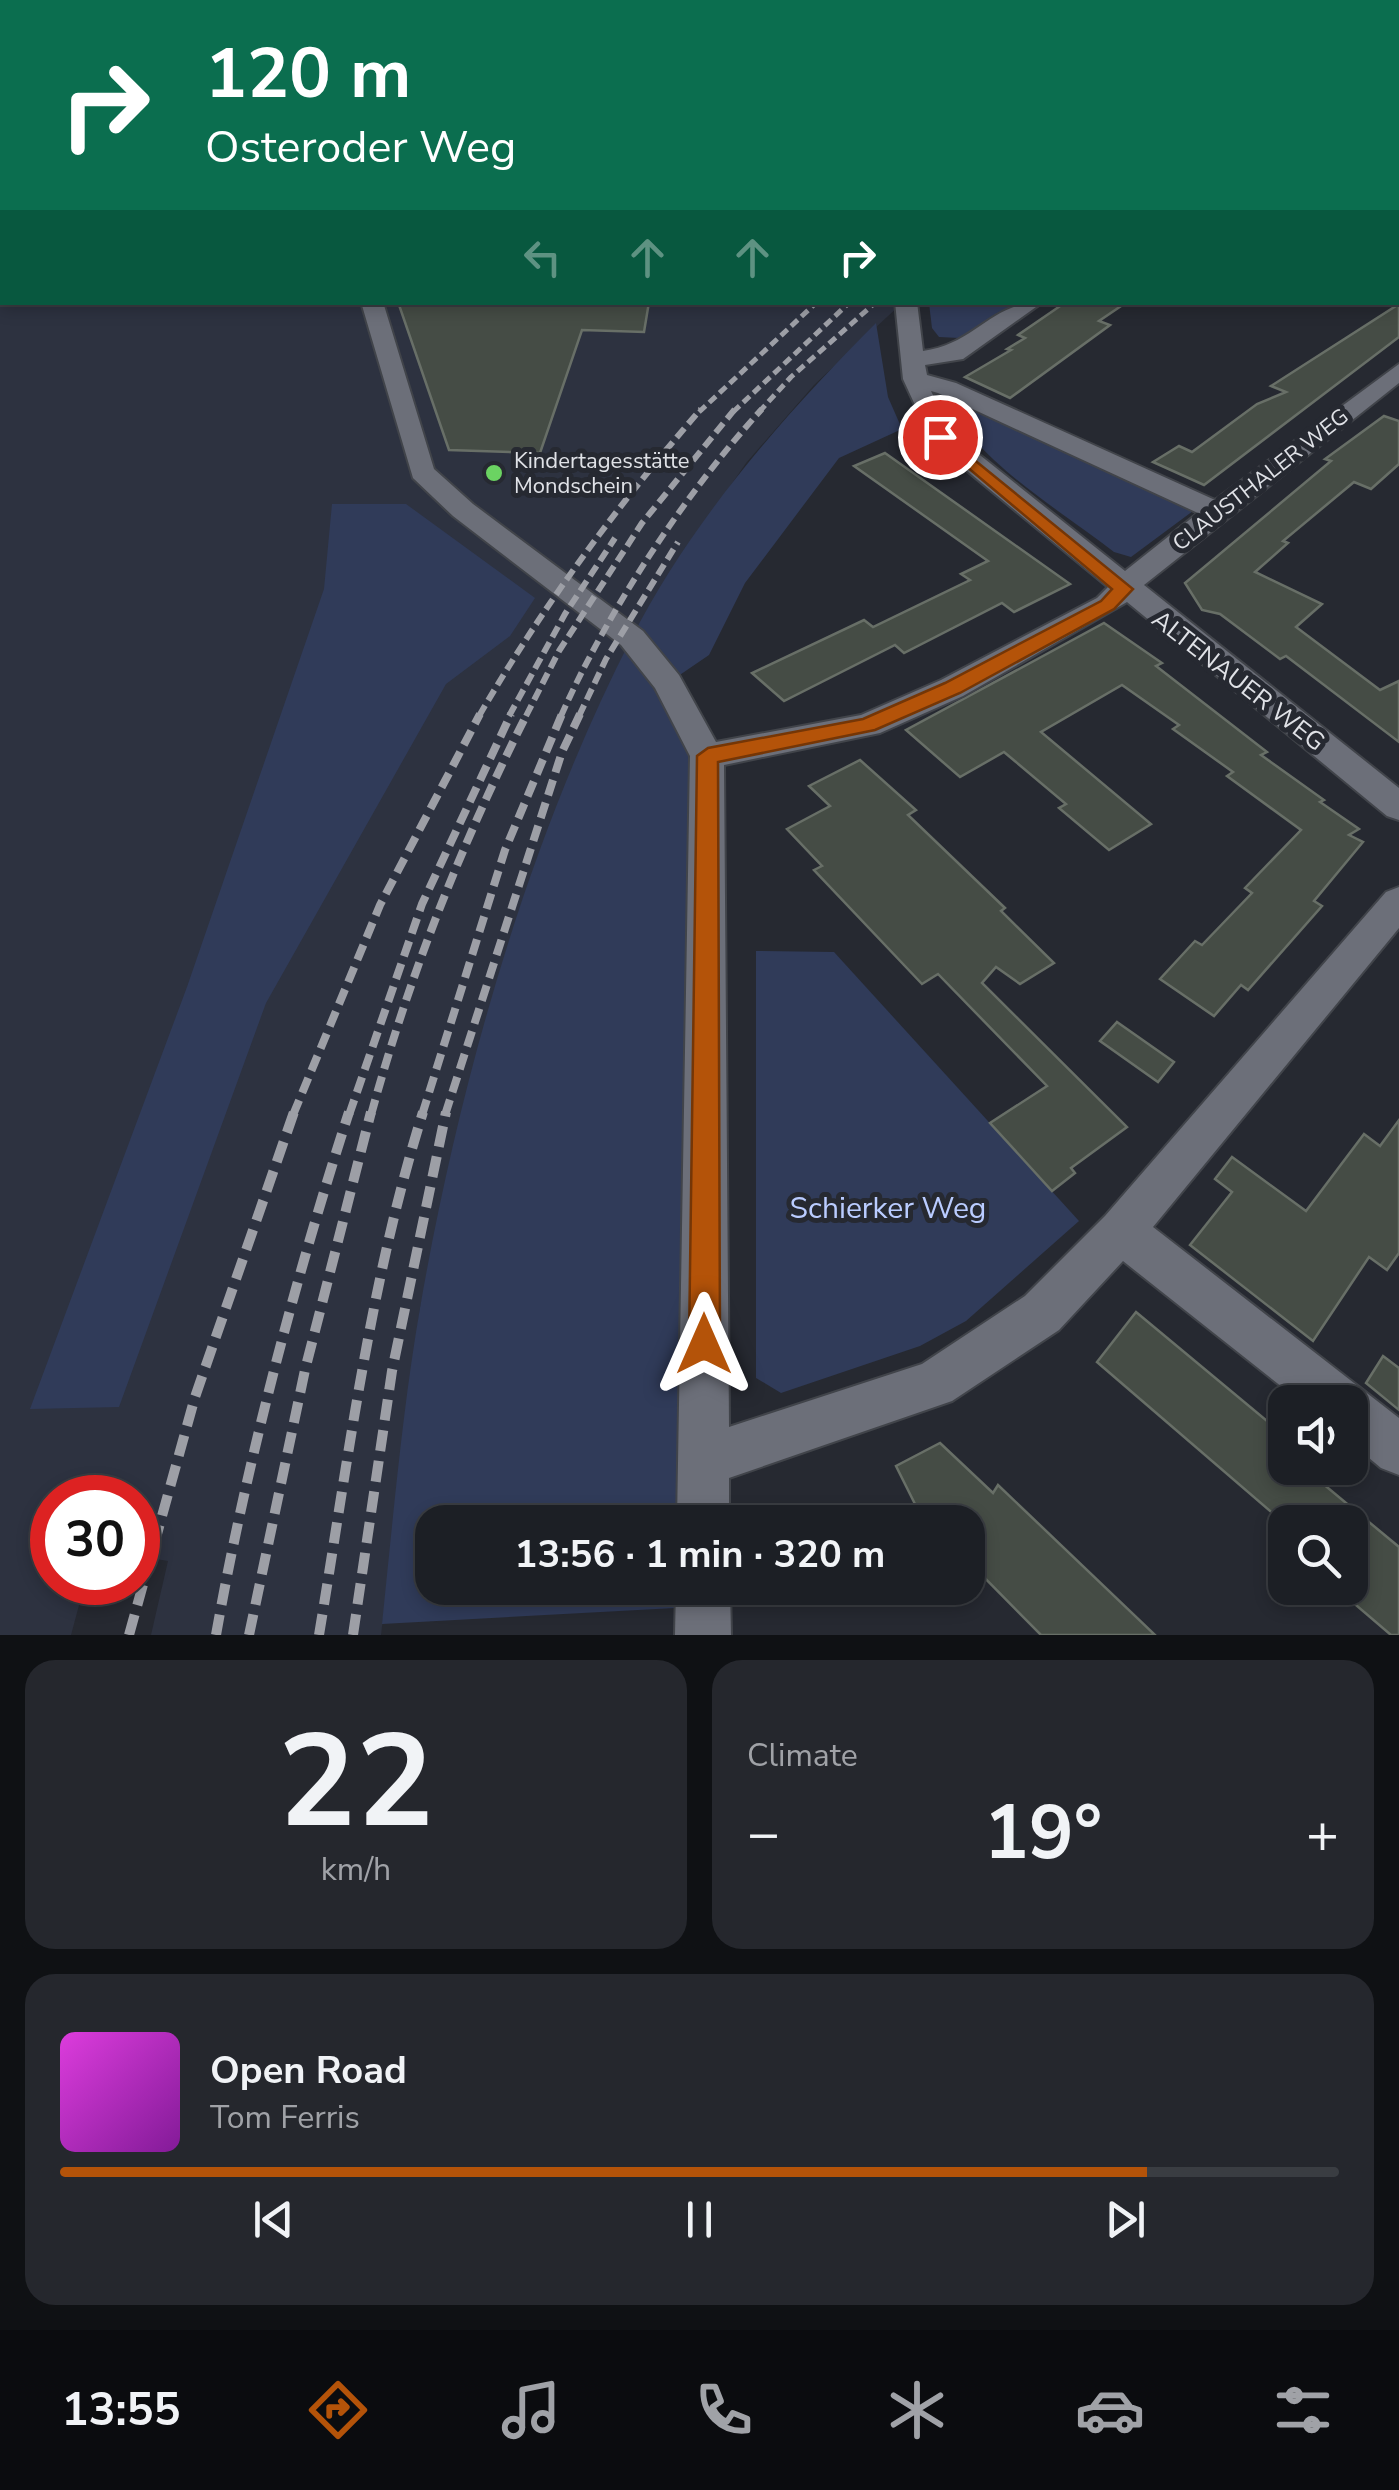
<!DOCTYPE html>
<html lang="en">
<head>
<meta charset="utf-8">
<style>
	:root { --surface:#1c1f25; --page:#25272d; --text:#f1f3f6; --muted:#a0a2a7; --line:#3a3d42; --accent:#b45309 }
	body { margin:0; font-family:"Nunito Sans",sans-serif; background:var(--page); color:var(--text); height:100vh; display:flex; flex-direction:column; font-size:38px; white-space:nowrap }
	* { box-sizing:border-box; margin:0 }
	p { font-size:32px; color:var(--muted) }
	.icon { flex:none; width:55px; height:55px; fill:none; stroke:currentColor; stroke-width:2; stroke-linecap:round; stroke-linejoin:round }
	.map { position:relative; height:1635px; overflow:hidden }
	.panel { display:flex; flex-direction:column; gap:25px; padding:25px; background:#0f1114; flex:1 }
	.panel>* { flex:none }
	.banner { position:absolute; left:0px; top:0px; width:1400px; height:305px; box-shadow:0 5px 15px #0003,0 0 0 2px var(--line); background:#0b6e4f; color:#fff; overflow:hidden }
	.buttons { position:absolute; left:1268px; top:1385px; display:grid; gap:20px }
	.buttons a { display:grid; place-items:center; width:100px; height:100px; border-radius:20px; background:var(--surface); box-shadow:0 5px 15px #0003,0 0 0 2px var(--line); font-size:50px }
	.speed { position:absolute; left:30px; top:1475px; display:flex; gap:20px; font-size:50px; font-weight:700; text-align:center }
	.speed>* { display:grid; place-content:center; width:130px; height:130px; border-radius:50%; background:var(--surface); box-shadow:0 5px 15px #0003,0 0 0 2px var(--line); line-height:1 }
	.speed .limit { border:15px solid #d22; background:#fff; color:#111 }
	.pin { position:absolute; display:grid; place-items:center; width:85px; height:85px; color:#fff; margin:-42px; border:5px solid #fff; border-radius:50%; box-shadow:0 2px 10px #0007 }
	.me { position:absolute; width:110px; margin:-55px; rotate:0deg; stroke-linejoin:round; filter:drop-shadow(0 0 8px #0008) }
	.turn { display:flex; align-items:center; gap:35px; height:210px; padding:0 40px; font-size:45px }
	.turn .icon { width:130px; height:130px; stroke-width:2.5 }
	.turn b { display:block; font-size:70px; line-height:85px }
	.lanes { display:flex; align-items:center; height:95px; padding:0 40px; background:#0003; justify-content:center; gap:50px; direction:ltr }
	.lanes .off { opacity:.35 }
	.big { font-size:75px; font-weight:700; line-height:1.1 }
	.panel .widget { flex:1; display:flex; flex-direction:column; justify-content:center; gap:15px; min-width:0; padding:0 35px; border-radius:30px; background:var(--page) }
	.panel .dial { align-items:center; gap:0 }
	.dial b { font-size:130px; line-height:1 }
	.song { display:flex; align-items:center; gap:30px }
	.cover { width:120px; height:120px; border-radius:15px; background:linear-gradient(135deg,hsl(300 70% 55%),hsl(290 70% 35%)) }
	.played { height:10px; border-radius:5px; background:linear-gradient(90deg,var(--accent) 85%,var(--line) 85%) }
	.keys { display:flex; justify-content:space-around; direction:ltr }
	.heat { display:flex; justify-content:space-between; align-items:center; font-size:55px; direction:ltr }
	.panel .tiles { flex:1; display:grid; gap:25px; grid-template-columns:1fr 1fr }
	.widget:last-child { grid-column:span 2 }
	.trip { position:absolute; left:415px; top:1505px; width:570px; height:100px; border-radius:30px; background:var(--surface); box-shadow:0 5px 15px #0003,0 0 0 2px var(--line); font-weight:700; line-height:100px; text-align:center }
	.menu { display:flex; height:160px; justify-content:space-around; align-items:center; background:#0b0c0f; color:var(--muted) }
	.menu .icon { width:70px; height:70px }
	.menu .current { color:var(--accent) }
	.menu b { font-size:45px; color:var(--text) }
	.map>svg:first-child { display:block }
	.built { fill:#2d3240 }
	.green { fill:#303b59 }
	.building { fill:#454c45; stroke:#686f67; stroke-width:2.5 }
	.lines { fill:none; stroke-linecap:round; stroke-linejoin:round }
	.minor-casing { stroke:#41444a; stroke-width:4 }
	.minor { fill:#6c6f79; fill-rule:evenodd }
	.rail-far3 { stroke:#9d9fa6; stroke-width:5; stroke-dasharray:9 5; stroke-linecap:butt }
	.rail-far2 { stroke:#9d9fa6; stroke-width:6; stroke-dasharray:12 6; stroke-linecap:butt }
	.rail-far1 { stroke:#9d9fa6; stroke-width:8; stroke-dasharray:16 8; stroke-linecap:butt }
	.rail { stroke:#9d9fa6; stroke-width:10; stroke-dasharray:21 10; stroke-linecap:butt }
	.route { fill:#b45309; stroke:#753606; stroke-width:2.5 }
	.poi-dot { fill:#6bd362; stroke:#262931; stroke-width:4 }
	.labels { text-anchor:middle; stroke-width:10; stroke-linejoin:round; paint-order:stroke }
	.far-poi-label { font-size:22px; fill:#e0e2e7; stroke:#262931; text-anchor:start }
	.far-street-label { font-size:22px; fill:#e0e2e7; stroke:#262931 }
	.street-label { font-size:25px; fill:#e0e2e7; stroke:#262931 }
	.near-park-label { font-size:30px; fill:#baccff; stroke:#262931 }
</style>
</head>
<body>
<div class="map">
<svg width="1399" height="1635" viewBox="0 0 1399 1635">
	<rect width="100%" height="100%" fill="#262931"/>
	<!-- built -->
	<g class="built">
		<polygon points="0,0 551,0 2,2 2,302 902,303 814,385 746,463 674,568 632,638 545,840 495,990 420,1308 381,1635 151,1635 168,1561 138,1556 138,1498 52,1498 52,1582 85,1583 71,1635 0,1635"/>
		<polygon points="579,0 1399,0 1399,83 1398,2"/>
	</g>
	<!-- green -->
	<g class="green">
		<polygon points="929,303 1018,303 959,338 939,337 932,328"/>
		<path d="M876,323l12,74 14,32 -63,29 -94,125 -36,72 -41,28 39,73 -28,766h-247v66h244l-1,20 -293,16c11,-105 20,-211 38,-316 39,-224 107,-466 211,-669 61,-119 151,-222 245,-316z"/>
		<path d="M946,394l251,114 -66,49 -17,-5c-52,-41 -146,-95 -168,-158z"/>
		<polygon points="332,504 406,504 535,598 510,636 446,684 266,1003 119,1407 30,1409 187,987 324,589"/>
		<polygon points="756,951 834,952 1079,1221 966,1321 920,1346 781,1393 756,1378"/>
	</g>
	<!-- building -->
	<g class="building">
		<polygon points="398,302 649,302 644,332 582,330 540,453 449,450"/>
		<polygon points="1066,302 1127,302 1099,321 1110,325 1010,398 965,377 1011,350 1007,349 1025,338 1018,335"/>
		<polygon points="1399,304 1399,337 1204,485 1153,462 1179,446 1192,452 1257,404 1286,392 1271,386"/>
		<polygon points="1384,416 1399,421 1399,464 1371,489 1354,482 1283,541 1288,543 1255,572 1322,604 1296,627 1380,690 1399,681 1399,742 1286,656 1280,659 1220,614 1202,610 1185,583 1331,461 1325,459"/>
		<polygon points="885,453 1070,584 1014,612 1002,603 904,653 895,645 784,701 752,673 864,620 873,627 970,580 961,574 988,561 854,466"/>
		<polygon points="1104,623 1162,663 1156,666 1267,752 1261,755 1324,800 1320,802 1359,829 1349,835 1363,842 1314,901 1322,906 1248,990 1241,985 1214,1016 1160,979 1195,941 1202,945 1252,893 1245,888 1301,830 1227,776 1233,772 1173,729 1179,725 1122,685 1041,732 1151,824 1109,850 1059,808 1066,804 1004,752 960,777 906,730"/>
		<polygon points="860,760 916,810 908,815 1005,908 1001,911 1054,963 1020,984 996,967 982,983 1127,1127 1071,1168 1075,1173 1052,1191 990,1123 1047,1086 938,974 922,984 814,870 822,866 787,829 830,806 809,786"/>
		<polygon points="1117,1022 1174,1062 1158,1082 1100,1041"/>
		<polygon points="1399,1120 1399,1253 1387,1270 1369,1257 1313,1341 1190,1245 1232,1192 1215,1179 1232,1157 1306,1211 1364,1134 1380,1146"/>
		<polygon points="1136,1312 1285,1436 1285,1468 1304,1468 1399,1547 1399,1635 1391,1635 1350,1600 1350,1522 1283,1522 1097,1362"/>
		<polygon points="1383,1356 1399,1368 1399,1410 1366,1383"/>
		<polygon points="940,1443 993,1493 998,1485 1155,1635 1041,1635 968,1561 968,1522 924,1522 896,1466"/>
	</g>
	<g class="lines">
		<defs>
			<g id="minor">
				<polygon points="866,0 880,0 881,2 867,2"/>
				<rect x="1398" y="124" width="1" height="10"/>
				<rect x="1398" y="225" width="1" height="13"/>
				<path d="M361,302h22l51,167 39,35 170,127 36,44 37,67 145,-27 80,-35 156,-82 11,-11 -176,-145 -29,-63 -8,-77h22l6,49c53,-7 67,-49 120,-49l-80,57 -38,6 2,10 29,8 259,117 184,-136v19l-255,202 255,203v32l-12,-4 -260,-214 -164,94 -83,37 -156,32 5,662 193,-63 103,-68 80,-80 281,-324 13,-5v41l-246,299 246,191v57l-18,-7 -31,-26v-40h-49l-178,-141 -64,69 -107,71 -223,77v44h-52l13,-766 -35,-68 -34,-43 -168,-129 -40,-38zM931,391l7,2 260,120 -73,58 -174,-139z"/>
				<polygon points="676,1588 730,1588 731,1635 675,1635"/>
			</g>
		</defs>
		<!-- minor casing -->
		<use href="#minor" class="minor-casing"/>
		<!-- minor -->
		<use href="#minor" class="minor"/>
		<!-- rail-far3 -->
		<g class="rail-far3">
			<polyline points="699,412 817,302"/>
			<polyline points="733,412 850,302"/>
			<polyline points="759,412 791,377 876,302"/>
		</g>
		<!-- rail-far2 -->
		<g class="rail-far2">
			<path d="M479,716c65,-112 137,-209 222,-307"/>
			<polyline points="509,716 565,614 615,538"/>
			<polyline points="526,716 559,651 642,523 735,409"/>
			<path d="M561,716c46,-104 124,-223 201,-307"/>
			<polyline points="579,716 606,659 678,542"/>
		</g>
		<!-- rail-far1 -->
		<g class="rail-far1">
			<polyline points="293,1115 380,905 480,714"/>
			<polyline points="349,1115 422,904 511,714"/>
			<path d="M371,1115c38,-139 91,-273 156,-401"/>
			<polyline points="422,1115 505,850 562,714"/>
			<polyline points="445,1115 562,752 580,714"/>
		</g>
		<!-- rail -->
		<g class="rail">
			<polyline points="129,1635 195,1397 294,1112"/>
			<path d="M216,1635c30,-170 80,-359 133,-523"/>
			<polyline points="249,1635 305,1370 371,1112"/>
			<path d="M319,1635c29,-174 51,-354 104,-523"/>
			<polyline points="353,1635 392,1371 446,1112"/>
		</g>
	</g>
	<!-- route -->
	<polygon class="route" points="940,432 1133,589 1114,609 960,693 875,730 718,762 720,1344 715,1355 704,1360 693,1355 689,1344 697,756 708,748 863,719 945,683 1101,601 1112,589 935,440 935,433"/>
	<!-- markers -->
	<circle class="poi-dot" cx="494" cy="473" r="10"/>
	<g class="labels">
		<!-- far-poi labels -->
		<g class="far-poi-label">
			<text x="514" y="468">Kindertagesstätte<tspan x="514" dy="25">Mondschein</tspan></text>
		</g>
		<!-- far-street labels -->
		<g class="far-street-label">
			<text transform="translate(1260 479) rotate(-38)" y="8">CLAUSTHALER WEG</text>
		</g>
		<!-- street labels -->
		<g class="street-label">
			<text transform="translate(1239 680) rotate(38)" y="9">ALTENAUER WEG</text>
		</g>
		<!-- near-park labels -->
		<g class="near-park-label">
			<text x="888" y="1218">Schierker Weg</text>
		</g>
	</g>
</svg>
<div class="buttons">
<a><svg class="icon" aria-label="sound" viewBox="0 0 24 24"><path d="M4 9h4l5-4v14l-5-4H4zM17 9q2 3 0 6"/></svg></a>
<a><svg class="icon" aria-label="search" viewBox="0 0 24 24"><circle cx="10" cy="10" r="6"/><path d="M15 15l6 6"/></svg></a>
</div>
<div class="speed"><div class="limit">30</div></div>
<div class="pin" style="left:940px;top:437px;background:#d93025"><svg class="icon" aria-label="arrive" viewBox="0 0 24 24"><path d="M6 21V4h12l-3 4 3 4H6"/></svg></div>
<svg class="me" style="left:704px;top:1344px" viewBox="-20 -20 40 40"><path d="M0-17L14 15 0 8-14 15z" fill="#b45309" stroke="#fff" stroke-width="4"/></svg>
<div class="trip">13:56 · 1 min · 320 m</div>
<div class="banner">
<div class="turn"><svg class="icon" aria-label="right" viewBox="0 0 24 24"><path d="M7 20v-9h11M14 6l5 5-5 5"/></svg><div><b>120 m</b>Osteroder Weg</div></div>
<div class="lanes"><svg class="icon off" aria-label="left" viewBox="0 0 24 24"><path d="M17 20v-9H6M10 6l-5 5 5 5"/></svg><svg class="icon off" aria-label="ahead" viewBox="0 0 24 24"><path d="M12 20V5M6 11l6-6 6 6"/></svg><svg class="icon off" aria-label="ahead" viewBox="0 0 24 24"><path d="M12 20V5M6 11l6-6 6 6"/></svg><svg class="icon" aria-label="right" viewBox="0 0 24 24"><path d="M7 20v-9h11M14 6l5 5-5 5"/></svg></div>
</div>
</div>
<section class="panel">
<div class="tiles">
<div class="widget dial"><b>22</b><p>km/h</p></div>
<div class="widget"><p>Climate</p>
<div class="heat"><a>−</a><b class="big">19°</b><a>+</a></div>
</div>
<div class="widget">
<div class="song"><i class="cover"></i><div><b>Open Road</b><p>Tom Ferris</p></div></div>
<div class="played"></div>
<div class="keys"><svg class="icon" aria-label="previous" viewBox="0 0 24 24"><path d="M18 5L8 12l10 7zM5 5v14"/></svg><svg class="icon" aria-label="pause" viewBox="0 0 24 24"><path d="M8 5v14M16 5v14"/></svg><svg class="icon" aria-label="next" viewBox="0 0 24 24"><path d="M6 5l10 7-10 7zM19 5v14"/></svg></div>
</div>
</div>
</section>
<nav class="menu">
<b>13:55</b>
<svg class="icon current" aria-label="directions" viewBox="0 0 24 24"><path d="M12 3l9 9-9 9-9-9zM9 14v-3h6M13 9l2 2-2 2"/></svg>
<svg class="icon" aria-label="music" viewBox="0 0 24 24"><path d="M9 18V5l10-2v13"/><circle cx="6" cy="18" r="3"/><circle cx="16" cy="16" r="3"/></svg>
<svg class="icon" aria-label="phone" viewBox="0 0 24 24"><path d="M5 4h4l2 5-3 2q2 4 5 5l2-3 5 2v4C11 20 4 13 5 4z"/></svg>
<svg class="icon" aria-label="climate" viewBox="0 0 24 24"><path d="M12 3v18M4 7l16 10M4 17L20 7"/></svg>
<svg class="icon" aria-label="car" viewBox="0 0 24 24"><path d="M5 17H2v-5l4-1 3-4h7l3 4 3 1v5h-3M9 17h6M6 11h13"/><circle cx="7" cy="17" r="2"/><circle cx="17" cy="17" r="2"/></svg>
<svg class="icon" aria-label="filters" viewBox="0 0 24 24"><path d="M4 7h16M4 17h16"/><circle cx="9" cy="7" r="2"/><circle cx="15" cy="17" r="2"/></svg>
</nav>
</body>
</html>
